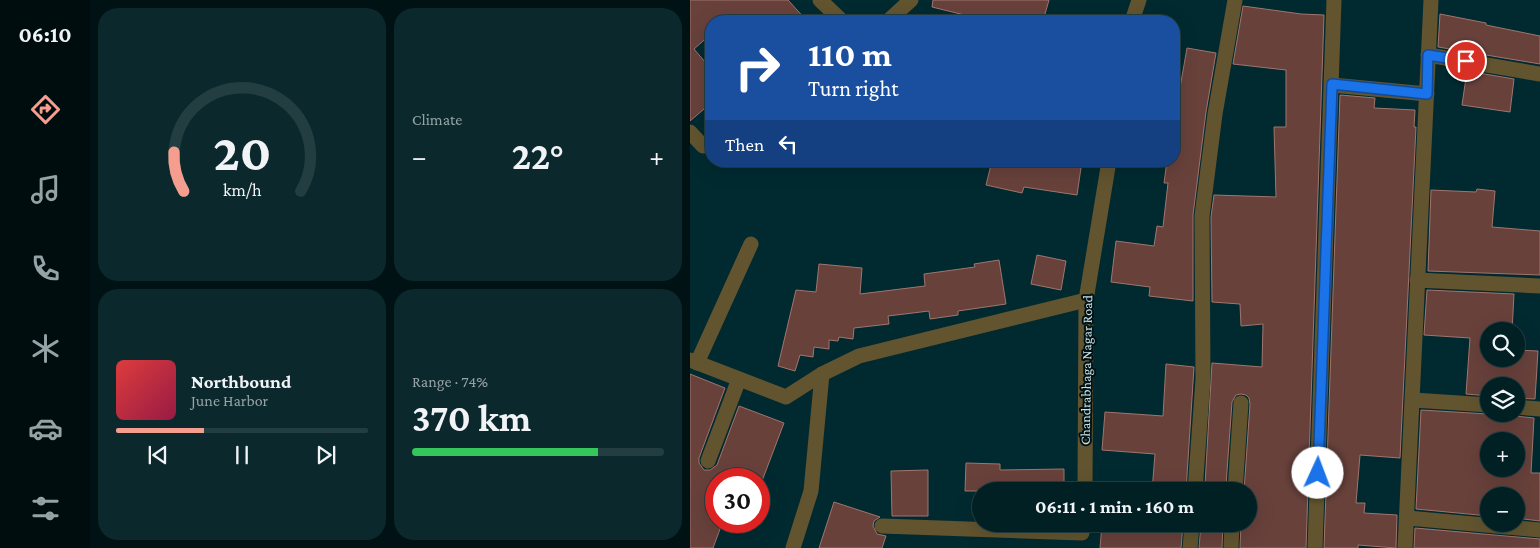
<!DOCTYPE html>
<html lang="en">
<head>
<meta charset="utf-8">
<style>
	:root { --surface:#012024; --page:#0b282c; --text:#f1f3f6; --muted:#96a3a6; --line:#233e41; --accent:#f59d8f }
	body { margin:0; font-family:"Crimson Pro",serif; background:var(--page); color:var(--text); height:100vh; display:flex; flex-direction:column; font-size:19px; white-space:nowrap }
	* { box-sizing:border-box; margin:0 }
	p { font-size:16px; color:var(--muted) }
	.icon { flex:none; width:28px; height:28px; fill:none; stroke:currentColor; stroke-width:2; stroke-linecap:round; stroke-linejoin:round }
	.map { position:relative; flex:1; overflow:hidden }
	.sheet { display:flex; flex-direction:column; gap:8px; padding:8px; background:#011214; width:600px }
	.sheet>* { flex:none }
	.guide { position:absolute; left:15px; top:15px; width:475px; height:152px; border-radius:20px; box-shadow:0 5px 20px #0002,0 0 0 1px var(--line); background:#1a4fa0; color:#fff; overflow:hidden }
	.buttons { position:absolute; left:790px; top:322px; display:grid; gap:10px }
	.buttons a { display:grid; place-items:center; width:45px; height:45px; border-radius:50%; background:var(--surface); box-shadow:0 5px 20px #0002,0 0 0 1px var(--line); font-size:25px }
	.speed { position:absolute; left:15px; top:468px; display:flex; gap:10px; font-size:25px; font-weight:700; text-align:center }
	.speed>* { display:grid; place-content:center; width:65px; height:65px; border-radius:50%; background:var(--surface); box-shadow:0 5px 20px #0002,0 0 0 1px var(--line); line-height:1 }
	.speed .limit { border:8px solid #d22; background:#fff; color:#111 }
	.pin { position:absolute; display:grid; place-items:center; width:42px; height:42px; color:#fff; margin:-21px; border:2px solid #fff; border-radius:50%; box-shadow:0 1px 5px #0007 }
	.me { position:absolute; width:55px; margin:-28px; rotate:2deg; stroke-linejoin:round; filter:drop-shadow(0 0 4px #0008) }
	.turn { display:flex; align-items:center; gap:18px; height:105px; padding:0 20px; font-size:22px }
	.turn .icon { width:65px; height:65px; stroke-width:2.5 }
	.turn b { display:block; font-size:35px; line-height:42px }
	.then { display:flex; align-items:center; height:48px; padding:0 20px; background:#0003; gap:10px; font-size:19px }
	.big { font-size:38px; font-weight:700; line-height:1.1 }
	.sheet .card { flex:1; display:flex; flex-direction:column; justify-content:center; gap:8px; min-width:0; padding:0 18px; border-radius:20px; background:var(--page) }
	.sheet .dial { align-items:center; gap:0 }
	.dial svg { height:130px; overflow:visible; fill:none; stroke:var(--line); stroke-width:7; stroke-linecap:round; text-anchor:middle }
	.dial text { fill:var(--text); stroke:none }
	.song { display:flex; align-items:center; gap:15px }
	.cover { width:60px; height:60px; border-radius:8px; background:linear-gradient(135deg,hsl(0 70% 55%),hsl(340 70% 35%)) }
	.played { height:5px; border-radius:2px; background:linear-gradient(90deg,var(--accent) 35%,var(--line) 35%) }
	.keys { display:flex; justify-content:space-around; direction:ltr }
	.heat { display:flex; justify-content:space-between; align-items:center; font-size:28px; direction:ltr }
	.charge { height:8px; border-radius:4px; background:linear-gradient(90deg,#34c759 74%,var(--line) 0) }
	.sheet .tiles { flex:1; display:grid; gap:8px; grid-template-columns:repeat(2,1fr) }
	.trip { position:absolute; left:282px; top:482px; width:285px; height:50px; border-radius:25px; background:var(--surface); box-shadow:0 5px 20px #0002,0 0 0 1px var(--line); font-weight:700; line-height:50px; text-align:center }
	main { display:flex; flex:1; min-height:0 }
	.tabs { display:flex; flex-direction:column; width:90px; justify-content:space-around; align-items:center; background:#000d0e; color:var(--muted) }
	.tabs .icon { width:35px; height:35px }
	.tabs .on { color:var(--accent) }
	.tabs b { font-size:22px; color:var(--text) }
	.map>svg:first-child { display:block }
	.building { fill:#68413b; stroke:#a0756e; fill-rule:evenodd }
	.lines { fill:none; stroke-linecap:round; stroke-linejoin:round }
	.minor { stroke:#62542f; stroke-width:15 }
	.route-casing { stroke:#114b97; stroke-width:12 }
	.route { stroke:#1a73e8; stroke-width:9 }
	.labels { text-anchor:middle; stroke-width:4; stroke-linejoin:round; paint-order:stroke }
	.street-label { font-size:14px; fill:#c8e2e6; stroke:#001114 }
</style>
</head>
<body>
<main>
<nav class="tabs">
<b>06:10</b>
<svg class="icon on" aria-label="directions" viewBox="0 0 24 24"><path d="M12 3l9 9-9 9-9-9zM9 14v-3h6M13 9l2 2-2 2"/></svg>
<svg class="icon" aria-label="music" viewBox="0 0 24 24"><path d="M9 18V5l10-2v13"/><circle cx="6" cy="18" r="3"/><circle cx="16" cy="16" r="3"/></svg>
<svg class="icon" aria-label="phone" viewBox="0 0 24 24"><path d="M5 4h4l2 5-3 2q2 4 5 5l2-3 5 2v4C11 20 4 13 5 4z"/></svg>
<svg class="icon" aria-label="climate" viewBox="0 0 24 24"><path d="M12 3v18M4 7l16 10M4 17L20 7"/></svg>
<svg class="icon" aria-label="car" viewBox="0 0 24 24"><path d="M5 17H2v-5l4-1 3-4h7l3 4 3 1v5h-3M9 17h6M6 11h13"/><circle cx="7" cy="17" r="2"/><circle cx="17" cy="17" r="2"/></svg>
<svg class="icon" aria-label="filters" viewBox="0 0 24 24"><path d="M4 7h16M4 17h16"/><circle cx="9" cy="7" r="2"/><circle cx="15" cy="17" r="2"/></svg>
</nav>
<section class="sheet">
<div class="tiles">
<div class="card dial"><svg viewBox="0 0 100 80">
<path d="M14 69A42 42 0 1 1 86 69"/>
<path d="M14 69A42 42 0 0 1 8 45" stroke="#f59d8f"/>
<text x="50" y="56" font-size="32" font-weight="700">20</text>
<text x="50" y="72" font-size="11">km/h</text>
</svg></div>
<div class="card"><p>Climate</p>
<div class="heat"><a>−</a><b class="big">22°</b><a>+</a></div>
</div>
<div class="card">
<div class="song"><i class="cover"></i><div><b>Northbound</b><p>June Harbor</p></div></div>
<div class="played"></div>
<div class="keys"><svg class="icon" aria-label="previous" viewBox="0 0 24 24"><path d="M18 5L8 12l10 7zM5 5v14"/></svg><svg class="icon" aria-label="pause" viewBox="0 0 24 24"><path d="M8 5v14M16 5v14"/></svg><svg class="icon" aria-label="next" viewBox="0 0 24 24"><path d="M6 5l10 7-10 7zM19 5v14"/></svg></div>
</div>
<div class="card"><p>Range · 74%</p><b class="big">370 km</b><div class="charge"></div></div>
</div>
</section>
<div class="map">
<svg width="850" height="548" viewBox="0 0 850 548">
	<rect width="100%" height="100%" fill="#012a30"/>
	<!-- building -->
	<g class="building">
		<polygon points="0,0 98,0 117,21 21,21 21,34 4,49 21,69 21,103 0,121"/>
		<polygon points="243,0 359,0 353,21 299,21 242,7"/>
		<polygon points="553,6 611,14 634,15 616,548 550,548 551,524 559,524 559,491 554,491 560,404 559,398 556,395 551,394 546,395 542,402 536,485 515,485 522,363 572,367 573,324 551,326 550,304 522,302 521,217 524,195 586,197 584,127 596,127 596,70 543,64"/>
		<polygon points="750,14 796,23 796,25 850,36 850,64 748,47"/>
		<polygon points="497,48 526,53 516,112 503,215 503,301 459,296 460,287 421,282 426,241 464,246 467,226 473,227 478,183 474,183 477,161 484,161 484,122"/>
		<polygon points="777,71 824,79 820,112 772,105"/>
		<polygon points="650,95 685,98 684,108 725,110 724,127 726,127 710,458 670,455 666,503 675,503 674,513 707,515 706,548 668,545 668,548 634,548"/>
		<polygon points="302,161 392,161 387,195 334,187 332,193 296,185"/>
		<polygon points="787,189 805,191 802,227 850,231 850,275 738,271 741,190 786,192"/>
		<polygon points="347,255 376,261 371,290 341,284"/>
		<polygon points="309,260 316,304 268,311 268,315 240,319 239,311 198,316 199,324 164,328 163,339 149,337 148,341 139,340 139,349 124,347 123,357 110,355 105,371 88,366 106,290 126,292 129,264 172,268 170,294 235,286 234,274 285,267 284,264"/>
		<polygon points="737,290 824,294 822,331 799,331 799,359 826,359 826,350 848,351 845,399 826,398 826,386 799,386 799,396 776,394 780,338 734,335"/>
		<polygon points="476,364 504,367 496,491 462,491 465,454 412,450 415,412 473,416"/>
		<polygon points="0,374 35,388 9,458 9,463 14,470 20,470 27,465 49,406 94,423 72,481 69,480 69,479 26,479 26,521 33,521 23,548 0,548"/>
		<path d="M731,410l67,4h22l5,2 19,2 -3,55h9v48l-24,-3v-22h-27v20l-73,-7zM799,441h27v28h-27z"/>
		<polygon points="276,463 310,464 310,470 374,469 374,491 275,491"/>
		<polygon points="238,470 238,516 202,516 201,471"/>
		<polygon points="144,502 190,517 184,521 183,526 187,534 196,536 192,548 129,548"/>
		<polygon points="412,524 493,524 491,548 410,548"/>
		<polygon points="511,524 533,524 532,548 509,548"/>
		<polygon points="725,528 850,539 850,548 724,548"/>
	</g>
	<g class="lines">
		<!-- minor -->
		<g class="minor">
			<polyline points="130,0 152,21"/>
			<polyline points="198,21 221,0"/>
			<polyline points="442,21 449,0"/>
			<polyline points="738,55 850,74"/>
			<polyline points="642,85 737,94"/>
			<polyline points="0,132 13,146"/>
			<polyline points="727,280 850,286"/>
			<polyline points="0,360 96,397 132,374 169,356 396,300"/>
			<polyline points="7,363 61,244"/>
			<polyline points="723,400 799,405"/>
			<polyline points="826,407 850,409"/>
			<polyline points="18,461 49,379"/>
			<polyline points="395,491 396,300 419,161"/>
			<polyline points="505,491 513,379 512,216 525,114 545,0"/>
			<polyline points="545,491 551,403"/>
			<polyline points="718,518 850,530"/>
			<polyline points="192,526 392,533"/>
			<polyline points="103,548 121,491 132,374"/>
			<polyline points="500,548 502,524"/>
			<polyline points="541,548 542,524"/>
			<polyline points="625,548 644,0"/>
			<polyline points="715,548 741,0"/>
		</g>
	</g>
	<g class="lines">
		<defs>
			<polyline id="route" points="628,473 642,84 737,94 738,55 776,61"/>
		</defs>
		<!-- route casing -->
		<use href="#route" class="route-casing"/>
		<!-- route -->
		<use href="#route" class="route"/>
	</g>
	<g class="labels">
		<!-- street labels -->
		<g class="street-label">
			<text transform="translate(396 370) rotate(-89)" y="5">Chandrabhaga Nagar Road</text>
		</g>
	</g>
</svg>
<div class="buttons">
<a><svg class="icon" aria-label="search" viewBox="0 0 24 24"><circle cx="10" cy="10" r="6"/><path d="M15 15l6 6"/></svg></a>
<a><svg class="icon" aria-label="layers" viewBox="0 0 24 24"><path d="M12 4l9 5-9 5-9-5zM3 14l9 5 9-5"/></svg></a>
<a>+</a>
<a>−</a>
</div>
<div class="speed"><div class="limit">30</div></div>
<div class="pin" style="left:776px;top:61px;background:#d93025"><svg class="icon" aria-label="arrive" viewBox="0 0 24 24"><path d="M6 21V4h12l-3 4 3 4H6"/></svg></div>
<svg class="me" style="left:628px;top:473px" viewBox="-20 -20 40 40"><circle r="19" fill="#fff"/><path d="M0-13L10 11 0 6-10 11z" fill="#1a73e8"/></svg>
<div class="trip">06:11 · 1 min · 160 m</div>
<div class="guide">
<div class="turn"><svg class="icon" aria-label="right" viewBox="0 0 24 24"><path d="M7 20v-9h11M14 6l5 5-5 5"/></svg><div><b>110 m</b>Turn right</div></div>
<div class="then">Then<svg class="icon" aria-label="left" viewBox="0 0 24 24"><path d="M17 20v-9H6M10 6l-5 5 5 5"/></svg></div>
</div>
</div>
</main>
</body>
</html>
